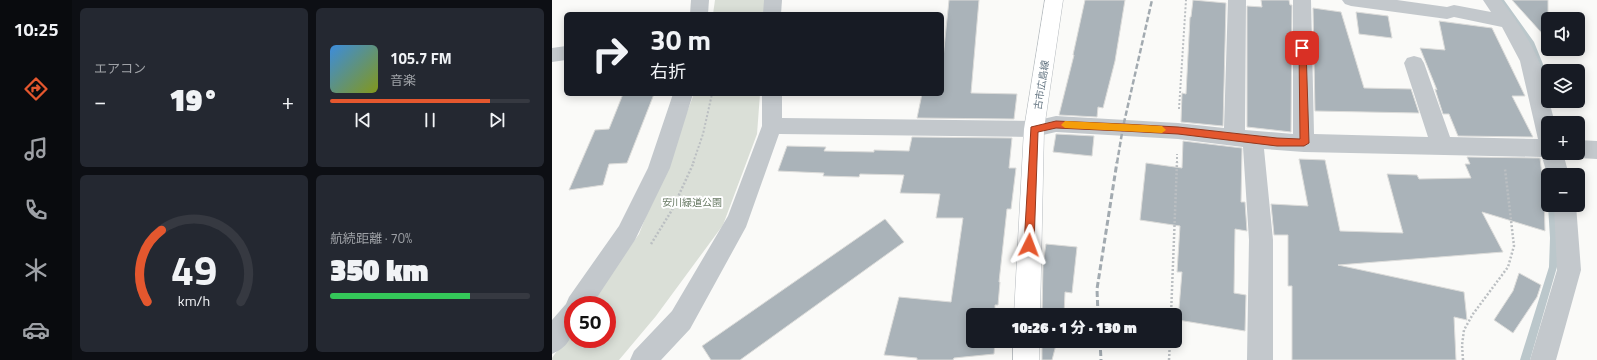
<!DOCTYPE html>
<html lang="ja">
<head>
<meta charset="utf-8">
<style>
	:root { --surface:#171b24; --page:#242831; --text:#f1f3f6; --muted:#9ea1a6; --line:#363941; --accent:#e4572e }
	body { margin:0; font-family:"Titillium Web","Noto Sans JP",sans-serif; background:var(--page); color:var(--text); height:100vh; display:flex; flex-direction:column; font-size:15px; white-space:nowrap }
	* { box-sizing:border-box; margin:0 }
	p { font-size:13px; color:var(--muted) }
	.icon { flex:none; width:22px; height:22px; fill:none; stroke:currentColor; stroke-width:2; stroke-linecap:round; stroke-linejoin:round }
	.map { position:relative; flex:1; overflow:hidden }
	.panel { display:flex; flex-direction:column; gap:8px; padding:8px; background:#0d0f14; width:480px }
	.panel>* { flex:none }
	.banner { position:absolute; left:12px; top:12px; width:380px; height:84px; border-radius:6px; box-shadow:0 2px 10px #0003; background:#171b24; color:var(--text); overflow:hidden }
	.controls { position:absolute; left:989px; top:12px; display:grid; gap:8px }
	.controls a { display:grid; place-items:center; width:44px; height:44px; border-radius:6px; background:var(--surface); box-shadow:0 2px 10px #0003; font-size:20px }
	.speed { position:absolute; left:12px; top:296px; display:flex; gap:8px; font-size:20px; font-weight:700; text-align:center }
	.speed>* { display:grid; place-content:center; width:52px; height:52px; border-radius:50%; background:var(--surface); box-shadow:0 2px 10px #0003; line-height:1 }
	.speed .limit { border:6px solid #d22; background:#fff; color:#111 }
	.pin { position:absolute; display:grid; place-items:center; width:34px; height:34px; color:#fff; margin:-17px; border-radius:8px; box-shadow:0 2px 6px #0006 }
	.me { position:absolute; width:44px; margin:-22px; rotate:3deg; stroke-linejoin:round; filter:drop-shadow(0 0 3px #0008) }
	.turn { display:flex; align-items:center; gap:14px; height:84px; padding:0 20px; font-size:18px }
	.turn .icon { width:52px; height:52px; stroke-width:2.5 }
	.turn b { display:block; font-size:28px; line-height:34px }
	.big { font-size:30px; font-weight:800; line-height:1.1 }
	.panel .widget { flex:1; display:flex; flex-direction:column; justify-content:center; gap:6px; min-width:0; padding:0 14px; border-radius:6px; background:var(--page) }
	.panel .dial { align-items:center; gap:0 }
	.dial svg { height:104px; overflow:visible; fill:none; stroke:var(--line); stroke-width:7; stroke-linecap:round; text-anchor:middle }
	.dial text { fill:var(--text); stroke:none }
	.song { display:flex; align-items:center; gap:12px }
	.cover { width:48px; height:48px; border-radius:6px; background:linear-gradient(135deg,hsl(210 70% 55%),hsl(70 70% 35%)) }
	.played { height:4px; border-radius:2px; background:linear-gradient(90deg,var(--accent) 80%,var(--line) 80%) }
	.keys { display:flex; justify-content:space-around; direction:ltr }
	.heat { display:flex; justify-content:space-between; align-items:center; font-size:22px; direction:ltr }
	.charge { height:6px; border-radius:3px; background:linear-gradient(90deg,#34c759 70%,var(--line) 0) }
	.panel .tiles { flex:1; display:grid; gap:8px; grid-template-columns:repeat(2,1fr) }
	.trip { position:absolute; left:414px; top:308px; width:216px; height:40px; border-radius:6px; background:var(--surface); box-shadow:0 2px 10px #0003; font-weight:800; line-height:40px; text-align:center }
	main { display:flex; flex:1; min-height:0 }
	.tabs { display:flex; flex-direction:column; width:72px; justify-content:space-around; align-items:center; background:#090b0e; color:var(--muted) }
	.tabs .icon { width:28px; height:28px }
	.tabs .on { color:var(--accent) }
	.tabs b { font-size:18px; color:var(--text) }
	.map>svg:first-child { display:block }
	.green { fill:#dadfd7 }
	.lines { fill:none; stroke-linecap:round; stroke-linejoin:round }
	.stream { fill:#bbc7cb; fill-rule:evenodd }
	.building { fill:#aab3b9; stroke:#dcdcda }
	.major-casing { stroke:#b5babe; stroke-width:1 }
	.path-far1 { stroke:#bbbfc2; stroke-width:2; stroke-dasharray:2 2; stroke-linecap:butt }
	.path { stroke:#bbbfc2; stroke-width:2.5; stroke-dasharray:2 2; stroke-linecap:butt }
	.minor { fill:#c3c8cc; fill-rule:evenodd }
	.major { fill:#fff; fill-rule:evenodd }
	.rail-far1 { stroke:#a2aab0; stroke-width:2.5; stroke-dasharray:5.5 2.5; stroke-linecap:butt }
	.rail { stroke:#a2aab0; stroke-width:3; stroke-dasharray:6 3; stroke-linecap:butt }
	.route { fill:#e4572e; stroke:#94391e }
	.slow { fill:#f59e0b }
	.labels { text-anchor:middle; stroke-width:4; stroke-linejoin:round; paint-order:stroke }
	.street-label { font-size:10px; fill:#657683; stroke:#fff }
	.park-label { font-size:10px; fill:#687a64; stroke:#fff }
</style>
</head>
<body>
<main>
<nav class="tabs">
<b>10:25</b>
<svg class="icon on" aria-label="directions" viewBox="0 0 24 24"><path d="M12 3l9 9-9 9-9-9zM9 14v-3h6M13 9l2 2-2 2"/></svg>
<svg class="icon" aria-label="music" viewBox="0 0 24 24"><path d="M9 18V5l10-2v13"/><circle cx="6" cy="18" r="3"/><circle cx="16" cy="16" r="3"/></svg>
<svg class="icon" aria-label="phone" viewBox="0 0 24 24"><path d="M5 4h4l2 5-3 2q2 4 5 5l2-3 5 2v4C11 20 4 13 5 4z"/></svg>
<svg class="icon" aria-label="climate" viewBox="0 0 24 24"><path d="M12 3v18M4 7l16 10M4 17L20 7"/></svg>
<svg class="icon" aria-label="car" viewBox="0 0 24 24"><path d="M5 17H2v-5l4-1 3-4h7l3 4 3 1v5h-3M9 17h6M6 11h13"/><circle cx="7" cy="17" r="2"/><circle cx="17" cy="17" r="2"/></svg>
</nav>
<section class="panel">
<div class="tiles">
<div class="widget"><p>エアコン</p>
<div class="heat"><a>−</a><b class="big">19°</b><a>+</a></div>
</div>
<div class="widget">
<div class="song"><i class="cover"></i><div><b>105.7 FM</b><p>音楽</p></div></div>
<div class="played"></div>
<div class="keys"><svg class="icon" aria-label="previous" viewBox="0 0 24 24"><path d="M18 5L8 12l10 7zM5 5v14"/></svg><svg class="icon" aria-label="pause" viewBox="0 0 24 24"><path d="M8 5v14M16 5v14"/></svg><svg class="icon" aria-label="next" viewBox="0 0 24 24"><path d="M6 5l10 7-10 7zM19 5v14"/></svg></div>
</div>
<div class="widget dial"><svg viewBox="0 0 100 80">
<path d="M14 69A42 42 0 1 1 86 69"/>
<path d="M14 69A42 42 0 0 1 25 14" stroke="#e4572e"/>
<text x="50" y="56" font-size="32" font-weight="700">49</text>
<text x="50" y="72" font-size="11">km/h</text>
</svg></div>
<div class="widget"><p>航続距離 · 70%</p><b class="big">350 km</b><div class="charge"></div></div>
</div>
</section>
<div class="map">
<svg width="1045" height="360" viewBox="0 0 1045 360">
	<rect width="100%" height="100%" fill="#fafaf8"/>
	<!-- green -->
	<g class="green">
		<polygon points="163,0 213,0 212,14 161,14"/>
		<polygon points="142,94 208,94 205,134 171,225 104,316 67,360 0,360 0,358 21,328 21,339 55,339 55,305 37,305 87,234"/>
	</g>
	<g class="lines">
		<!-- stream -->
		<g class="stream">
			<polygon points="946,0 952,0 982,42 995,74 994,76 988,76 976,43"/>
			<polygon points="996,205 1004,205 1006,238 1005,267 978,360 968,360 997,267 998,238"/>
		</g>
	</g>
	<!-- building -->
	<g class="building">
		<polygon points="397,0 427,0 419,93 465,94 462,119 365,118 370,94 390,94 390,68"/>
		<polygon points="533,0 573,0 563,61 551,108 546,107 545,117 507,115 522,55 521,55"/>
		<polygon points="641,0 674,3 671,126 629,122 630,93 634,94 638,17 639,17"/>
		<polygon points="709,0 737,0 738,5 740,5 739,132 695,127 695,6 710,7"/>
		<polygon points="960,0 996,0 996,40"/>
		<polygon points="761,8 789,12 812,88 859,89 867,113 763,111"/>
		<polygon points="804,12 836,16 840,38 807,34"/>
		<polygon points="887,21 940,28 973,96 960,96 981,137 906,136 897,114 891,114 883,89 885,90 868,48 893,50"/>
		<polygon points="71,94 102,94 75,163 57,164 51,185 17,190 43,130 57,129"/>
		<polygon points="504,134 542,136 540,156 501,152"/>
		<polygon points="360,137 460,138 457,168 464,168 459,209 455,209 447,282 448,282 446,305 443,305 443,315 421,315 421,341 443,341 442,354 402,358 401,360 365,360 365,358 332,355 347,297 399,302 411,218 384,218 388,194 348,193 352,175 308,174 307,177 271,176 272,173 226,171 235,146 274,147 272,151 322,152 322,150 357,151"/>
		<polygon points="631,141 690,148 689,202 693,202 695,231 683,229 682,293 694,295 693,331 626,320 630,272 625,272 628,226 588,220 594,163 630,168"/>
		<polygon points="915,157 988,158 992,192 993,231 930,212 951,252 786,265 912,292 915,320 902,317 904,360 740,360 740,286 736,286 736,235 722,235 719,204 756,206 747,159 773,160 788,231 851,233 835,174 865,175 867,179 919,178 913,164 918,164"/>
		<polygon points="333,219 352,242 188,360 159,360 150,346"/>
		<polygon points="494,244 525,247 520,293 513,292 512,315 490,315 491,264"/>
		<polygon points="967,273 989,285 985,297 961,333 942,320 961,291"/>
		<polygon points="490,341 505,341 500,360 490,360"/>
	</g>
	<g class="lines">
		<defs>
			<g id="major">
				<polygon points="493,0 511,0 492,129 488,315 462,315 472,129"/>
				<rect x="461" y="341" width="26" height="19"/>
			</g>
		</defs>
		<!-- major casing -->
		<use href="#major" class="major-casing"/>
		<!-- path-far1 -->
		<g class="path-far1">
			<polyline points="627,109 634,0"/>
			<polyline points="141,163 151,134 160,94"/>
			<polyline points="625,163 625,154"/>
		</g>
		<!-- path -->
		<g class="path">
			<polyline points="99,244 120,210 142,162"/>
			<polyline points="619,315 625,162"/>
			<polyline points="617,360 618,341"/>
			<polyline points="911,360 910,345 912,330 921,314 956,267 962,246 953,169"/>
		</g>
		<!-- minor -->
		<g class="minor">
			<polygon points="139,0 157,0 156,14 138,14"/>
			<polygon points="212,0 230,0 229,14 211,14"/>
			<path d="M676,0h18l-1,130 48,4v-134h18l3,134 114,3 -24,-74 3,-5 7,-2 7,2 3,5 26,74 88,2 -18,-78 -18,-34 -48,-10 -7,2 -96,-13 -6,-2 -3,-4h55l50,7 7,-2 37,7 -8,-12h18c21,28 47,65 47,101h1l6,22h-7v30h15l6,22h-21v2l-6,-20 -238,-5 -40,-3 9,91v120h-26l2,-120 -6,-93 -65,-8 -122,-7 -22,5 -255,-3 -33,93 -56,102 -29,31h-31l4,-9 38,-40 56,-95 34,-90v-32h20v24l252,3 22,-5 122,7 46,5z"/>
			<polygon points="14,46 14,60 0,62 0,48"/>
			<path d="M121,94h20l-23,74 -35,72 -43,65h-19c0,22 3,39 -21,49v-34l14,-16 3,-7 50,-71 29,-58z"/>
			<polygon points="1026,140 1045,141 1045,159 1026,158 1018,155 1017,153 1026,153"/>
			<polygon points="1002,205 1024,205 1029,270 1004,360 978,360 1005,270"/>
		</g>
		<!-- major -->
		<use href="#major" class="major"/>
		<!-- rail-far1 -->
		<polyline class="rail-far1" points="565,163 571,127 600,0"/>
		<!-- rail -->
		<g class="rail">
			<polyline points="546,315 545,289 565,162"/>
			<polyline points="548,341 549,360"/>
		</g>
	</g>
	<!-- route -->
	<polygon class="route" points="750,45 754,48 757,143 752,146 725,146 626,134 571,131 504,128 486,132 482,245 480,248 477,250 473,248 472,245 479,127 504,121 571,124 626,127 725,138 748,139 747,48"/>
	<!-- slow -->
	<polygon class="slow" points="513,121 610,126 614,130 610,133 513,128 509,125"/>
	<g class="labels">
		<!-- street labels -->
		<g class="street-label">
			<text transform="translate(489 85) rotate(-81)" y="4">古市広島線</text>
		</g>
		<!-- park labels -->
		<g class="park-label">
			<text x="140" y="206">安川緑道公園</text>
		</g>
	</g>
</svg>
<div class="controls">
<a><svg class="icon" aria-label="sound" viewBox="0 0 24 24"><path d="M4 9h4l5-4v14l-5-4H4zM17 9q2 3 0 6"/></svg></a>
<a><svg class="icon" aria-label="layers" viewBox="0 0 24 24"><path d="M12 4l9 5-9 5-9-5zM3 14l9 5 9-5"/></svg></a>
<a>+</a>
<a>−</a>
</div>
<div class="speed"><div class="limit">50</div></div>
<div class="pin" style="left:750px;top:48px;background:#d93025"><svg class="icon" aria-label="arrive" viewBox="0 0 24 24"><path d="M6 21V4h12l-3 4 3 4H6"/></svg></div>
<svg class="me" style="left:477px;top:245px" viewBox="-20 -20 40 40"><path d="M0-17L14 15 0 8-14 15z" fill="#e4572e" stroke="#fff" stroke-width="4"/></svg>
<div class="trip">10:26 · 1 分 · 130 m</div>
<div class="banner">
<div class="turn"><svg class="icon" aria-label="right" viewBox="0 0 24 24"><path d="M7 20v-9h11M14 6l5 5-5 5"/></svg><div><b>30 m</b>右折</div></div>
</div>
</div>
</main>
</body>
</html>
